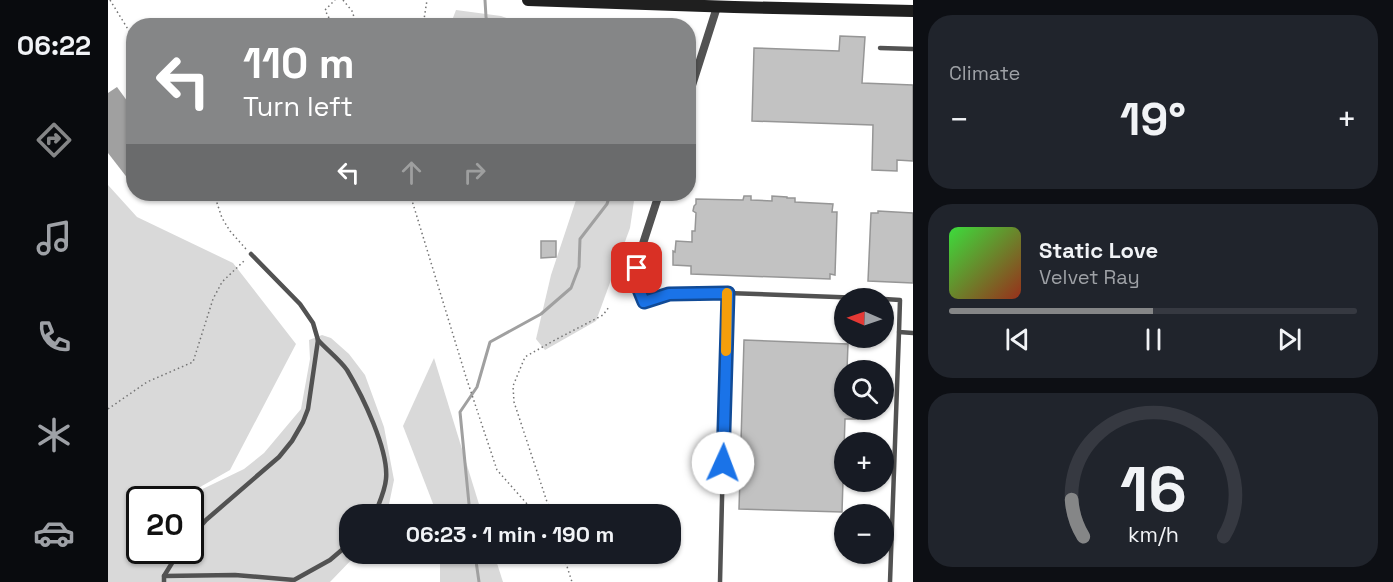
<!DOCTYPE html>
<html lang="en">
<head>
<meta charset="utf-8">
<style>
	:root { --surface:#171b24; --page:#20242c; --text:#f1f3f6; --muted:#9ea1a6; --line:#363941; --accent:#858687 }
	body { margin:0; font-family:"Space Grotesk",sans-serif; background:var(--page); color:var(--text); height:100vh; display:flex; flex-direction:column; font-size:22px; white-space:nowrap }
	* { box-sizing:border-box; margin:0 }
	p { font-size:20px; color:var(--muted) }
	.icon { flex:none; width:33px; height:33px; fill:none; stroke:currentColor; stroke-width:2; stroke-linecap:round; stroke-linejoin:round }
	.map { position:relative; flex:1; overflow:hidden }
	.drawer { display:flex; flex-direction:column; gap:15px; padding:15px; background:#0d0f14; width:480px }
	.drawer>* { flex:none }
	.guide { position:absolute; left:18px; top:18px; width:570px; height:183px; border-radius:24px; box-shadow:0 2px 4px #0004; background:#858687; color:#fff; overflow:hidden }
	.needle { width:39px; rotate:272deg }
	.tools { position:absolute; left:726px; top:288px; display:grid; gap:12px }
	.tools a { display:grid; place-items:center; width:60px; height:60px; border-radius:50%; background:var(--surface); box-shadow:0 2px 4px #0004; font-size:30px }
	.speed { position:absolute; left:18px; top:486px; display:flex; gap:12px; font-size:30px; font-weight:700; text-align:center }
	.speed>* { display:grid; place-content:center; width:78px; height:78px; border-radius:50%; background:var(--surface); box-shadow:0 2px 4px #0004; line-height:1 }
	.speed .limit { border:3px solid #111; border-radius:9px; background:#fff; color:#111 }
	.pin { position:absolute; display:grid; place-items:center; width:51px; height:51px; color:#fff; margin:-26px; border-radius:12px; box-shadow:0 3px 9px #0006 }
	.me { position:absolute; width:66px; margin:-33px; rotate:2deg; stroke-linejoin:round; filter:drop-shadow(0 0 4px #0008) }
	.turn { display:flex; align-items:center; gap:21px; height:126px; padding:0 18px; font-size:27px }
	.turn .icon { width:78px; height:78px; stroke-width:2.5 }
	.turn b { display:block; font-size:42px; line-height:51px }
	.lanes { display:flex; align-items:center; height:57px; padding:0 18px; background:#0003; justify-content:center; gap:30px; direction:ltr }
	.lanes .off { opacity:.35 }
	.big { font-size:45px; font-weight:800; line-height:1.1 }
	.drawer .card { flex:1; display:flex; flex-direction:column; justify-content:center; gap:9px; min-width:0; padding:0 21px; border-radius:24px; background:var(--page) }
	.drawer .dial { align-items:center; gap:0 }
	.dial svg { height:156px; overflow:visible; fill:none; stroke:var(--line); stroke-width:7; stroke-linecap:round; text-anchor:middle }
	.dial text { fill:var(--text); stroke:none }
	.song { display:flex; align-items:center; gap:18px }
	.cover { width:72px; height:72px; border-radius:9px; background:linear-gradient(135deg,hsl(120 70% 55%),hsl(10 70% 35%)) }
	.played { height:6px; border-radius:3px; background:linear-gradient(90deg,var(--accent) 50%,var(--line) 50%) }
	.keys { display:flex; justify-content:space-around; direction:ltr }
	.heat { display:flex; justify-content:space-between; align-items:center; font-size:33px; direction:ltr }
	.trip { position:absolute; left:231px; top:504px; width:342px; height:60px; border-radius:24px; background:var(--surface); box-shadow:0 2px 4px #0004; font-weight:800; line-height:60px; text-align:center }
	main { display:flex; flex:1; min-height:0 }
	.tabs { display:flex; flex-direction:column; width:108px; justify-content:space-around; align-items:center; background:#090b0e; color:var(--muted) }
	.tabs .icon { width:42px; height:42px }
	.tabs .on { color:var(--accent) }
	.tabs b { font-size:27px; color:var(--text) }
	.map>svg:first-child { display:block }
	.green { fill:#d9d9d9 }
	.water { fill:#a0a0a0 }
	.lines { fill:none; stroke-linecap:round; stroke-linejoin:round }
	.stream { stroke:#a0a0a0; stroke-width:3 }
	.building { fill:#c2c2c2; stroke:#969696; stroke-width:1.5 }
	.path { stroke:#747474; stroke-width:1.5; stroke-dasharray:1.5 3; stroke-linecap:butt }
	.service { stroke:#525252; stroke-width:4.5 }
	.minor { stroke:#525252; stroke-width:8 }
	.secondary { stroke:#1f1f1f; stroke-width:12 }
	.route-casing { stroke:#114b97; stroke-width:15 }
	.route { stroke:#1a73e8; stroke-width:10 }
	.slow { stroke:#f59e0b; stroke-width:10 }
</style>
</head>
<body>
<main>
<nav class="tabs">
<b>06:22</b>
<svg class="icon on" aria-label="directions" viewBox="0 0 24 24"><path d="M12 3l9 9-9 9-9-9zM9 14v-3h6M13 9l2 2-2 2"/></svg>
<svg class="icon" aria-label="music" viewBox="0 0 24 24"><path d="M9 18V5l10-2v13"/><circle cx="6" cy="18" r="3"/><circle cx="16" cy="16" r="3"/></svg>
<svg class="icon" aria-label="phone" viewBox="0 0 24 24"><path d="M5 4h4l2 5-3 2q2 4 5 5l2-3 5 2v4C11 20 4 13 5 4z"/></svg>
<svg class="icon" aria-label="climate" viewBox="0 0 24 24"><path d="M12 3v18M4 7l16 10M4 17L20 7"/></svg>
<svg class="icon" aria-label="car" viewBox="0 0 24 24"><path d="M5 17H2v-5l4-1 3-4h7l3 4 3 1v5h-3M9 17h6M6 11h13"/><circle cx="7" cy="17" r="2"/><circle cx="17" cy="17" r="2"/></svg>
</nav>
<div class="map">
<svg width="805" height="582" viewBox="0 0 805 582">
	<rect width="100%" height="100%" fill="#fff"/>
	<!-- green -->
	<g class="green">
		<polygon points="348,10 393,16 418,25 344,25 343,23"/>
		<polygon points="0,185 29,217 125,263 188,344 122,470 71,499 32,500 32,550 82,550 82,500 74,499 136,469 156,453 193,409 202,359 201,340 214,335 223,338 241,354 257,375 276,427 286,480 279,514 242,514 242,554 249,554 222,582 0,582"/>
		<polygon points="470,194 527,194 522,228 488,321 437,350 428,339 443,275"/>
		<polygon points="326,358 374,514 329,514 295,426"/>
		<polygon points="332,554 386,554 395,582 332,582"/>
	</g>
	<!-- water -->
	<polygon class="water" points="9,87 25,109 25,184 24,184 0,153 0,93"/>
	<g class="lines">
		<!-- stream -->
		<g class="stream">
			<polyline points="377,0 378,17 380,26"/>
			<polyline points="362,514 352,412 369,387 382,342 433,314 463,288 471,267 472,239 499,204 502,194"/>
			<polyline points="367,554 371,582"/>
		</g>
	</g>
	<!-- building -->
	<g class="building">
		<polygon points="732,36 757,37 754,83 805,85 805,161 789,160 789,171 764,170 765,125 644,121 646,48 731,51"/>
		<polygon points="636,196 643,196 643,200 664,201 664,196 679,197 679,198 687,198 687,202 725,204 724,212 729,212 727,275 722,274 722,279 583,274 583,266 565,265 565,251 567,252 568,241 584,242 584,231 587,231 588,213 585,211 586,206 588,204 588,199 635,200"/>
		<polygon points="770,211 805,213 805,283 760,281 763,213 770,213"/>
		<polygon points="433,241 448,241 448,257 433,258"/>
		<polygon points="636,340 740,344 739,370 736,370 736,410 750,410 750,419 737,419 734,512 631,509"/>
	</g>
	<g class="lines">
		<!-- path -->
		<g class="path">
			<polyline points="2,0 26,39"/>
			<polyline points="235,0 244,11 249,26"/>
			<polyline points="225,26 217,10 227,0"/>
			<polyline points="315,26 319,0"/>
			<polyline points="106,194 114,218 122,231 138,249"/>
			<polyline points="115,194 134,195 148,194"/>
			<polyline points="302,194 358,377 389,470 428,514"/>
			<polyline points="0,409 39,382 85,362 105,299 114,282 137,260"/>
			<polyline points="443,514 406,402 405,386 417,357 445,341 495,315 501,307"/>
			<polyline points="455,554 464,582"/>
		</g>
		<!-- service -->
		<g class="service">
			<polyline points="772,48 805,49"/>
			<polyline points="561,294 619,293 755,298"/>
			<polyline points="776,299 792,300 791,332 805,333"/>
			<path d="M210,340c9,10 21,19 29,30 15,25 42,80 39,109 -1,12 -7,24 -11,35"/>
			<polyline points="82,538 98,520 171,457 184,441 195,422 200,409 210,340 205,323 192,304 143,254"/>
			<polyline points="56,576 127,575 186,580 222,560 242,543"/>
			<polyline points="56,582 56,576 72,550"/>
			<polyline points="612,582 619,293"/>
			<polyline points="782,582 791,332"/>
		</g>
		<!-- minor -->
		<g class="minor">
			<polyline points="580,98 609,7"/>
			<polyline points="551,194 531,256 527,280 536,302 561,294"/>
		</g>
		<!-- secondary -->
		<polyline class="secondary" points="420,0 626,7 805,11"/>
	</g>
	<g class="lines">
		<defs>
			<polyline id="route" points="529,268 527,280 536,302 561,294 620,293 615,463"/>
		</defs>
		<!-- route casing -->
		<use href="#route" class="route-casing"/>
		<!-- route -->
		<use href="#route" class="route"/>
		<!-- slow -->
		<polyline class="slow" points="618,351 619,293"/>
	</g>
</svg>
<div class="tools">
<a><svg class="needle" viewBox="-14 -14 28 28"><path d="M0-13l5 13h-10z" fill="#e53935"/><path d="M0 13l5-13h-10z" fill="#9ea1a6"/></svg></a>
<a><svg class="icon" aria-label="search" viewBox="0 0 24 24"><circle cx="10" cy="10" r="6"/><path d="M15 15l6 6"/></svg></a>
<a>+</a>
<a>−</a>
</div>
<div class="speed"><div class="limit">20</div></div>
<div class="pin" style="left:529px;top:268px;background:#d93025"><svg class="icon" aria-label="arrive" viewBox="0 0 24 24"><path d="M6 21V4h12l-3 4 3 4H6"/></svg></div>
<svg class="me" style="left:615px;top:463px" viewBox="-20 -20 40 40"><circle r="19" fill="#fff"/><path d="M0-13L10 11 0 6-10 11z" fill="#1a73e8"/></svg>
<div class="trip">06:23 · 1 min · 190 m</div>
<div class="guide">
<div class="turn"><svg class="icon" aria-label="left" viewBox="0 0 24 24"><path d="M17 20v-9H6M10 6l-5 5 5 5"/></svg><div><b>110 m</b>Turn left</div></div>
<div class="lanes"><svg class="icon" aria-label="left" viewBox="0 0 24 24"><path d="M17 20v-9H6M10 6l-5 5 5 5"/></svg><svg class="icon off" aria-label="ahead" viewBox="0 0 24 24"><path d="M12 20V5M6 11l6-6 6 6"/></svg><svg class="icon off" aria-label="right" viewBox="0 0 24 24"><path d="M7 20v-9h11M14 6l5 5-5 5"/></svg></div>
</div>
</div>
<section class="drawer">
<div class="card"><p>Climate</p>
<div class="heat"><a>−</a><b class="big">19°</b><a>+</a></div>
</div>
<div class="card">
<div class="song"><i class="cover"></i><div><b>Static Love</b><p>Velvet Ray</p></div></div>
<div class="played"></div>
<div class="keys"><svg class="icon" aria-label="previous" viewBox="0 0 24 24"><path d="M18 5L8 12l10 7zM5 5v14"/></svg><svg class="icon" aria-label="pause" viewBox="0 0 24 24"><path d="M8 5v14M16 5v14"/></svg><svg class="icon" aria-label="next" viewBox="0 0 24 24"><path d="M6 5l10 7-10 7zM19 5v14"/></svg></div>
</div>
<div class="card dial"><svg viewBox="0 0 100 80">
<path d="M14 69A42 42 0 1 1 86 69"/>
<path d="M14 69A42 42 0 0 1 8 50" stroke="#858687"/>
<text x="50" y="56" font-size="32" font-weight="700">16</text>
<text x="50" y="72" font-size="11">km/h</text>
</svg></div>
</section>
</main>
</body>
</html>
